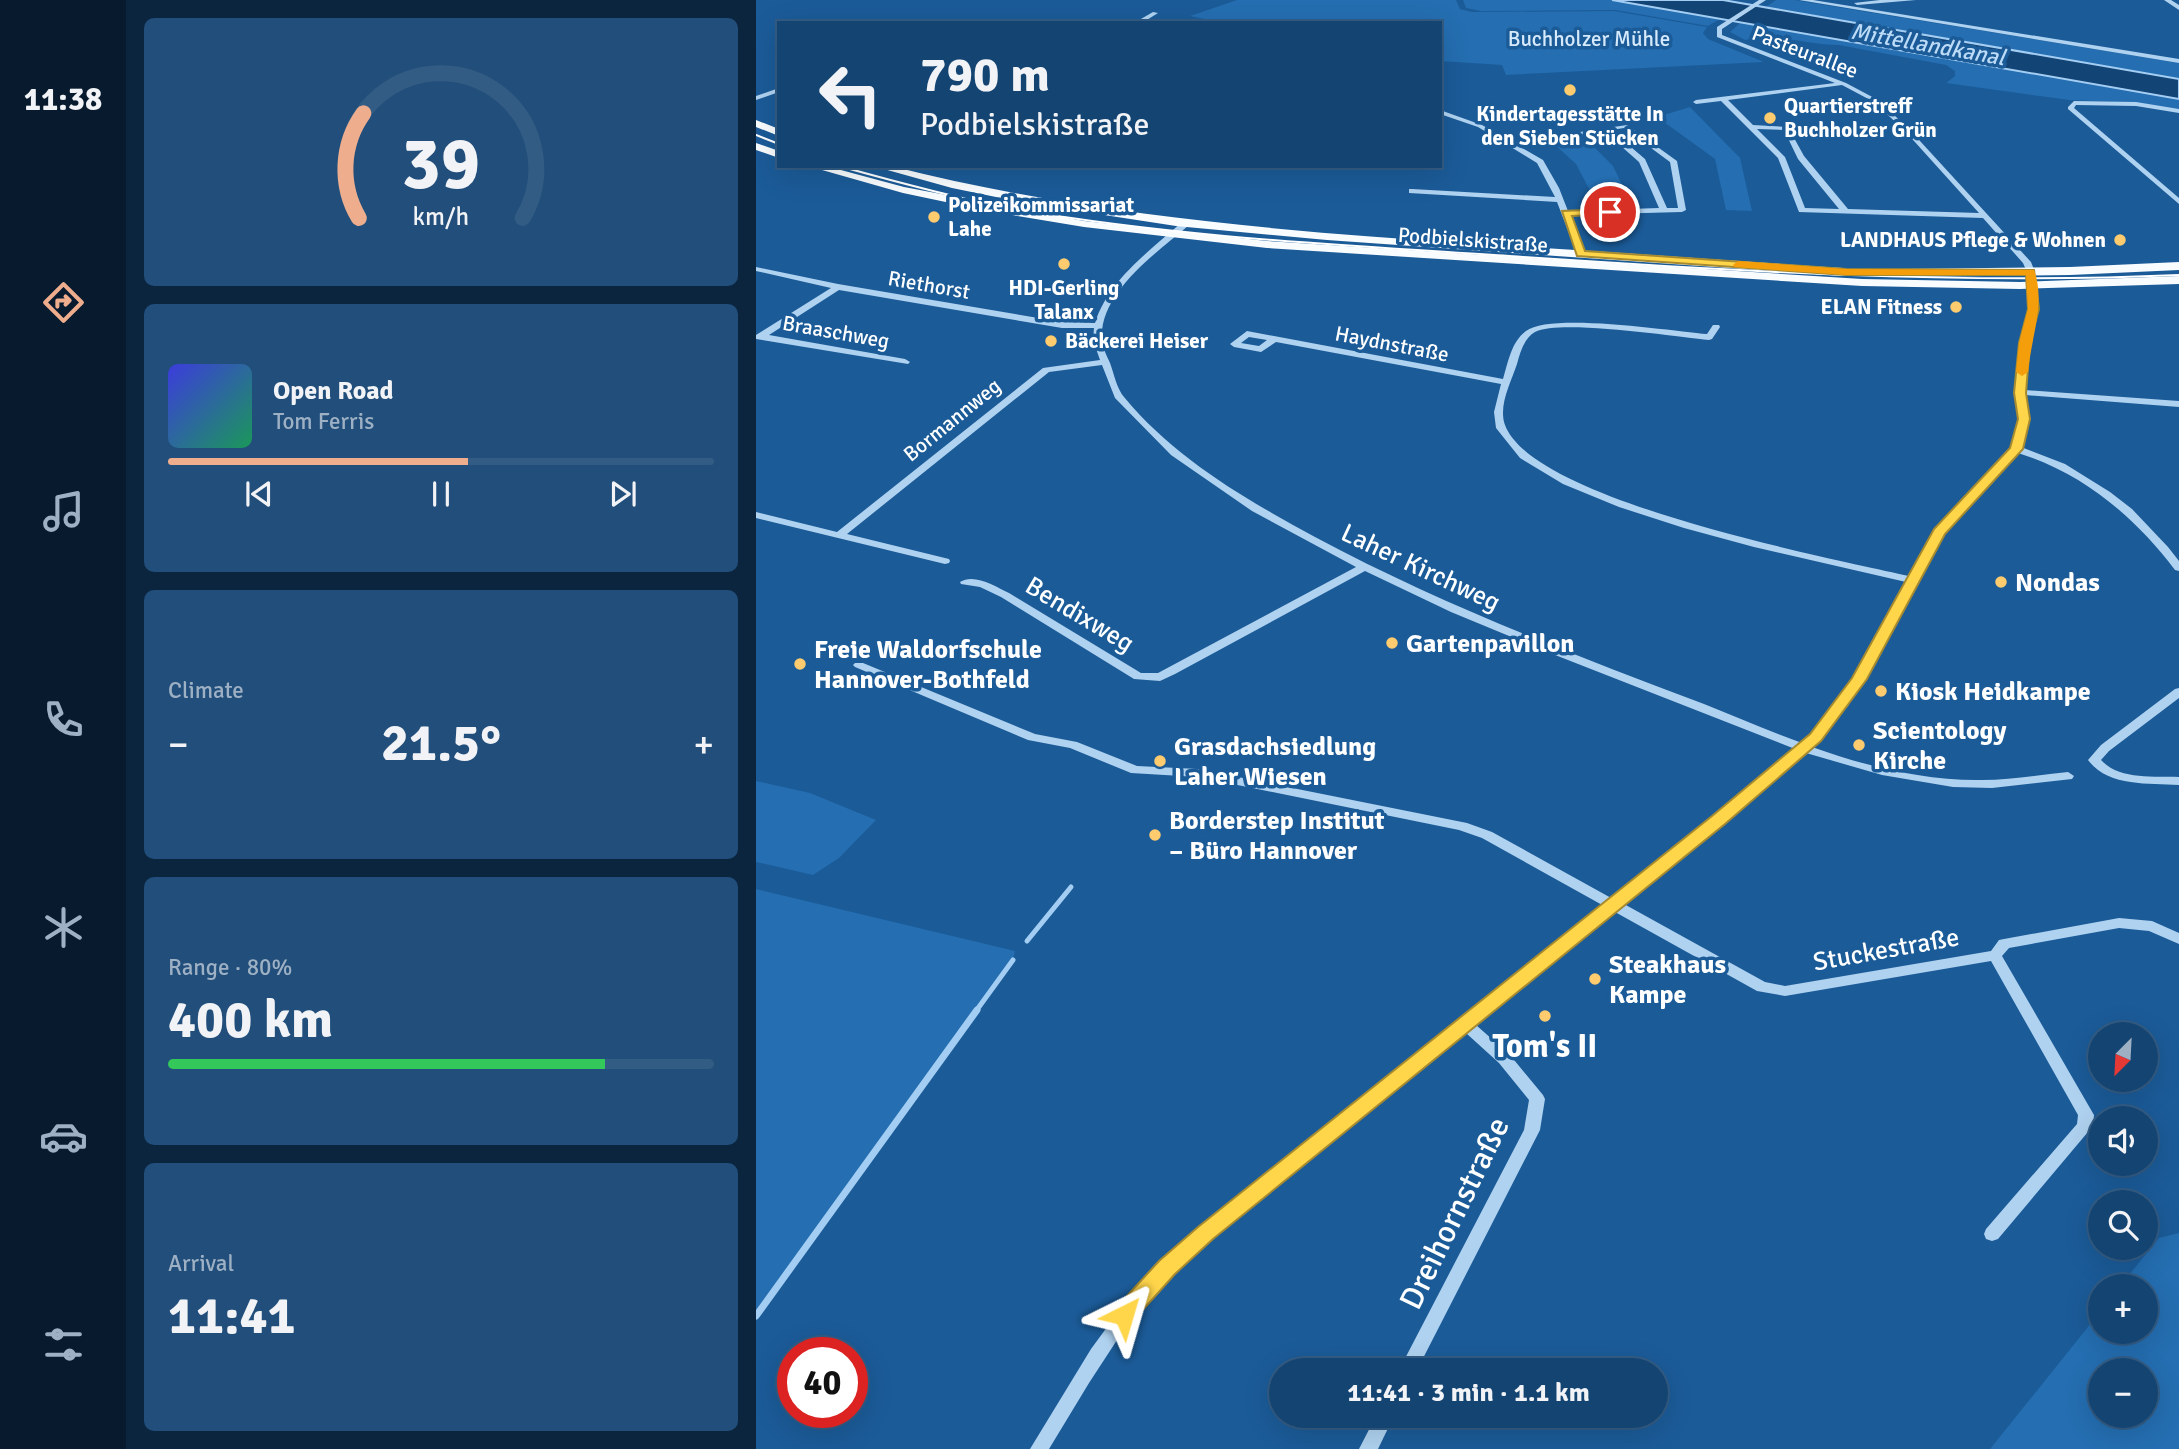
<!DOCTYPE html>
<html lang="en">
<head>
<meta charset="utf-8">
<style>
	:root { --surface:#144472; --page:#214e7a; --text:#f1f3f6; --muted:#9db0c4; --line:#335c84; --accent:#eead8d }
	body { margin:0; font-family:Signika,sans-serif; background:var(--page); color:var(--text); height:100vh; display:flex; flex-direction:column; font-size:26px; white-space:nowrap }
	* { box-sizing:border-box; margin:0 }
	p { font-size:23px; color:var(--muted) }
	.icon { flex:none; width:38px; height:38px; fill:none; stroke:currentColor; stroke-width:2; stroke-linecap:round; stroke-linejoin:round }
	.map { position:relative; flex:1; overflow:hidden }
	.drawer { display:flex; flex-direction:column; gap:18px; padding:18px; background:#0b253f; width:630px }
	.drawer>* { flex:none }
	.guide { position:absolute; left:21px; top:21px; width:665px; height:147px; border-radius:0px; box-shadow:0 7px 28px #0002,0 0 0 2px var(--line); background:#144472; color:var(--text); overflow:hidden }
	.needle { width:46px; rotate:204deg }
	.fabs { position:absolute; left:1332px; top:1022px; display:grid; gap:14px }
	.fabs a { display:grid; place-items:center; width:70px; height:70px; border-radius:50%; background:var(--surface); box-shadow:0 7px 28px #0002,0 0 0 2px var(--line); font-size:35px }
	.speed { position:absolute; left:21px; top:1337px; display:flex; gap:14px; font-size:35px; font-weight:700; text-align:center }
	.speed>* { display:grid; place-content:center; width:91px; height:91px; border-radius:50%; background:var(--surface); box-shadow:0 7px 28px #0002,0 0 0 2px var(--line); line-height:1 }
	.speed .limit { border:10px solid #d22; background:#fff; color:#111 }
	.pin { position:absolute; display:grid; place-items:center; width:60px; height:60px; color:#fff; margin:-30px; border:4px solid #fff; border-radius:50%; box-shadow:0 2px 7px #0007 }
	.me { position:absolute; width:77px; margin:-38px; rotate:40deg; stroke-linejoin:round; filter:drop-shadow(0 0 5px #0008) }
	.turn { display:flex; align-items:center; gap:24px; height:147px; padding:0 28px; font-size:32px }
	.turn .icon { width:91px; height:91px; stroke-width:2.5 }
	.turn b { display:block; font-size:49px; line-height:60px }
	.big { font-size:52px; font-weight:700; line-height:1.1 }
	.drawer .tile { flex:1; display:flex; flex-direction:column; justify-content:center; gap:10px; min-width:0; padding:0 24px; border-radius:10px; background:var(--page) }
	.drawer .dial { align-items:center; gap:0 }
	.dial svg { height:182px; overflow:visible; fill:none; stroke:var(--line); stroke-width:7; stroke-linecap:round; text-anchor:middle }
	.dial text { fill:var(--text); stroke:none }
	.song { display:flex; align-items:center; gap:21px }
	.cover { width:84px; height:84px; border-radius:10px; background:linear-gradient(135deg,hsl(240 70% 55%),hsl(150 70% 35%)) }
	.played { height:7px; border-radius:4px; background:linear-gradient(90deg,var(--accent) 55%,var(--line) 55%) }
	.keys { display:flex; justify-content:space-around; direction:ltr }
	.heat { display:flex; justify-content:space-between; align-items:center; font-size:38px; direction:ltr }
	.charge { height:10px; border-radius:5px; background:linear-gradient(90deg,#34c759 80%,var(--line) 0) }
	.trip { position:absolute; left:513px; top:1358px; width:399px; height:70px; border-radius:35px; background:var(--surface); box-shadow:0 7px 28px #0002,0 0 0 2px var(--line); font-weight:700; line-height:70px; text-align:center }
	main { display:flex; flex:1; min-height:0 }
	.tabs { display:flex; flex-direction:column; width:126px; justify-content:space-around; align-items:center; background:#081b2e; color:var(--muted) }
	.tabs .icon { width:49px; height:49px }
	.tabs .on { color:var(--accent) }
	.tabs b { font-size:32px; color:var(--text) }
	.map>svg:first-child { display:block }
	.green { fill:#246eb1; fill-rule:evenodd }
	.water { fill:#124476; stroke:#a3cdf2; stroke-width:2 }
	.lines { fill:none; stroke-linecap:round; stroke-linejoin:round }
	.stream-far1 { stroke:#a3cdf2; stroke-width:5 }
	.stream { stroke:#a3cdf2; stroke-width:7 }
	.minor { fill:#afd2f0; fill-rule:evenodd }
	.major { fill:#f9fcff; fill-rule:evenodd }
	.tram { stroke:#fff; stroke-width:2 }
	.route { fill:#ffd54a; stroke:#a68a30; stroke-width:2 }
	.slow { fill:#f59e0b }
	.poi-dot { fill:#ffcb6f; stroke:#1b5b98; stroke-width:2.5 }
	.labels { text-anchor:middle; stroke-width:7; stroke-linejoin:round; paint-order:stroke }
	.far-park-label { font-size:21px; fill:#d6eafb; stroke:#1b5b98 }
	.far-street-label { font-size:21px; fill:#fff; stroke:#1b5b98 }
	.far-poi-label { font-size:21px; font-weight:bold; fill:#fff; stroke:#1b5b98; text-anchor:start }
	.far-water-label { font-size:23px; font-style:italic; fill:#bcdbf7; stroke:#1b5b98 }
	.street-label { font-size:26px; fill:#fff; stroke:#1b5b98 }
	.poi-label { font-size:26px; font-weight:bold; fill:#fff; stroke:#1b5b98; text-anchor:start }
	.near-poi-label { font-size:32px; font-weight:bold; fill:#fff; stroke:#1b5b98 }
	.near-street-label { font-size:32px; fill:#fff; stroke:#1b5b98 }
</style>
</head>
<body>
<main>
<nav class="tabs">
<b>11:38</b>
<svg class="icon on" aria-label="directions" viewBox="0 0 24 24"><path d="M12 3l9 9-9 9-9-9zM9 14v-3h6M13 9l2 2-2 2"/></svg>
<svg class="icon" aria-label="music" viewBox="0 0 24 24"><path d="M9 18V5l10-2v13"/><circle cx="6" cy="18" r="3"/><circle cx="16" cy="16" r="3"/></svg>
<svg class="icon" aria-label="phone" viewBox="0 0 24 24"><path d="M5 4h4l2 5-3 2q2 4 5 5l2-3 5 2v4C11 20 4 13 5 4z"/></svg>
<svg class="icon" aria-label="climate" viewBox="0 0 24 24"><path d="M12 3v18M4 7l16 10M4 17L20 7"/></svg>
<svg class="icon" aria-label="car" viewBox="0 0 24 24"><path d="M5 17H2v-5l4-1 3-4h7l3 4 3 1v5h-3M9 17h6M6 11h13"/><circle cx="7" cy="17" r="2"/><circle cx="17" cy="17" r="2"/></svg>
<svg class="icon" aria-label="filters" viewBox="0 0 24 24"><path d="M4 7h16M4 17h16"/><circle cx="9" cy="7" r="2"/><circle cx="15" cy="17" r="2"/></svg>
</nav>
<section class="drawer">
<div class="tile dial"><svg viewBox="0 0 100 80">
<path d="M14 69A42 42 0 1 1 86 69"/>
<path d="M14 69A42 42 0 0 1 16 23" stroke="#eead8d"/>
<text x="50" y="56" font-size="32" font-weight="700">39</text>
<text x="50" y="72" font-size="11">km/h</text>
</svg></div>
<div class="tile">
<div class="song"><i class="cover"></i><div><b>Open Road</b><p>Tom Ferris</p></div></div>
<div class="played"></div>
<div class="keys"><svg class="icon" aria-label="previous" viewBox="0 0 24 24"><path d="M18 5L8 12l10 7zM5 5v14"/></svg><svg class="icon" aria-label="pause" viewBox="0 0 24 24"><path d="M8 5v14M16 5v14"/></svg><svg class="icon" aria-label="next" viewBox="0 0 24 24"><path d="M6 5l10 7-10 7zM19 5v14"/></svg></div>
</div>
<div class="tile"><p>Climate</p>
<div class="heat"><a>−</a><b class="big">21.5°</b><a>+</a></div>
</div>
<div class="tile"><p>Range · 80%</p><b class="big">400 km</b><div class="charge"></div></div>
<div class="tile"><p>Arrival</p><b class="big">11:41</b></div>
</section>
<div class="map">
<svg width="1423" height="1449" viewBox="0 0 1423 1449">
	<rect width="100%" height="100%" fill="#1b5b98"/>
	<!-- green -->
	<g class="green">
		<polygon points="481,0 700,0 704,9 716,12 858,11 951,27 947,33 952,39 1008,62 750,75 746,65 684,61 684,23 468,23 434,16"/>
		<polygon points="707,0 856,0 964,19 952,26 859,10 725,11 710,8"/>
		<polygon points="1020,0 1038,0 1423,63 1423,79 1010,7"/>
		<path d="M985,22l438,77v10l-61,-7 -49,-2 -123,-17 9,-7v-5l-9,-6 -107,-20c-32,0 -61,-12 -94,-5l-15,-8z"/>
		<polygon points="934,107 984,158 996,211 970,210 959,159 901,117"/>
		<polygon points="830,139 857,166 874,201 841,204 820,164 797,143"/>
		<polygon points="0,781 54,793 120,820 83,858 57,875 0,862"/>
		<polygon points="0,889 259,951 257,960 0,1316"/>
		<path d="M1423,1233v216h-189l110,-137v20h46v-46h-26l39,-48zM1344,1370h46v46h-46z"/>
	</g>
	<!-- water -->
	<polygon class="water" points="856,0 967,0 1423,79 1423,99"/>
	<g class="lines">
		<!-- stream-far1 -->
		<g class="stream-far1">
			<polyline points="271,941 315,887"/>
			<polyline points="220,1011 257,960"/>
		</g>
		<!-- stream -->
		<polyline class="stream" points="0,1316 221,1010"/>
		<!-- minor -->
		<g class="minor">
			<path d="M1003,0h7l-44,29v6l124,48 32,17 31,29 122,133 4,10 3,36 -10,35 -3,47 154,11v6l-154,-12 4,24 -8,28 44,17 45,28 22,17 36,38 11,14v10l-4,-1c-40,-53 -92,-97 -157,-117l-75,80 -95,173 -36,41c53,19 113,34 170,33 29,0 57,-5 86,-8l6,4 -2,3 -80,9 -39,-1 -71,-12 -76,-22 -25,23 -157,128 141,78 20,4 206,-35 8,-11 5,-1 115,-21 33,3 27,12v11l-30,-13 -30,-3 -110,20 -7,8 92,159 -1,11 -95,113 -6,2 -6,-2 -2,-5 2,-5 91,-105 1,-9 -87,-154 -206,35 -28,-5 -142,-79 -139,113 34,30 33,40 2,4 -5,31 -123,240h-18l125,-240 5,-30 -30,-37 -33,-30 -293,239 -54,65 -30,46 -40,66h-19l61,-100 33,-45 37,-42 443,-356 -122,-68 -23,-8 -261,-53 -67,-4 -61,-25 -42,-8 -173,-73 -2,-2 2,-2h8l172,71 42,8 60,24 61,3 269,54 25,9 121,67 160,-129 22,-21 -245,-96 -99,-41 -86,-41 -190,103 -15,7 -26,-2 -133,-82 -21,-10 -19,-3 -1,-2c14,-9 35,4 49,11l132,80h17l198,-106 -104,-56 -81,-56 -56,-57 -13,-33 -53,7 -202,162 102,25 1,2 -1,2 -4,1 -189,-46v-6l81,20 206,-164 57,-8 -7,-20 1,-12h-32l-223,-38 -70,45 136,24 5,3 -2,2 -152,-25v-4l75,-47 -75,-17v-4l82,17 224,38 33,1c14,-44 55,-72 88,-102h6v4c-31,27 -90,67 -87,114 0,8 5,17 8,24 4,11 7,26 14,34 51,62 123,103 191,140 125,67 257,117 389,167 33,13 65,27 98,39l35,-38 69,-123 -152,-35 -70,-19 -65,-21 -56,-23 -43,-26 -24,-30 -2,-16 7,-28 -225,-42 -15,10 -27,-5 -4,-3 17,-13 256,48c5,-16 8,-37 23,-48 24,-19 146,0 181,3l6,-9h6l1,2 -8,12 -3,1c-33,-3 -148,-21 -174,-8 -11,6 -15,21 -18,32 -6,18 -19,42 -12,61 28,76 325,133 404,151l26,-46 76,-82 8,-29 -4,-27 5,-49 10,-35 -3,-36 -4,-9 -40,-45 -184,-6 -21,-54 -57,-57 -25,3 -3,-2 3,-2 139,-17 -118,-46v-10zM1086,85l32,17 31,29 74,82 -131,-4 -44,-53 -16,-29 -35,-2 -25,-25zM1001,129l27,1 14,29 41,50 -34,-1 -20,-51zM493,337l18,3 -8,6 -18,-3z"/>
			<polygon points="1043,0 1057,0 1423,59 1423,63"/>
			<polygon points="1124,0 1160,0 1101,5 1098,3"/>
			<polygon points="1408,0 1415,0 1423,5 1423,10"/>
			<polygon points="397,12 402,13 386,23 378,23"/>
			<polygon points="23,88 23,92 0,100 0,96"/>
			<polygon points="1318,101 1380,102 1423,109 1423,113 1380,106 1320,105 1318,108 1423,198 1423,204 1312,109 1312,107"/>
			<path d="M684,110l42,15 30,17 115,-17 50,36 9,49 -4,2 -112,3 15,39 -4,2 -4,-2 -20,-52 -148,-9v-4h3l143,8 -18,-34 -59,-36 -38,-13zM868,128l46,34 8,46h-11l-22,-49 -34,-29zM848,131l35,31 20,46 -91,3 -9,-23 -16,-28 -26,-15z"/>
			<path d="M1423,688v10l-70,53 -8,9c18,20 53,16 78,17v8c-31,-2 -71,2 -91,-25l13,-15 74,-56z"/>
			<polygon points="620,1416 638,1416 622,1449 603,1449"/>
		</g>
		<!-- major -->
		<g class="major">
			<polygon points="0,120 23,129 23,136 0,127"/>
			<polygon points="0,143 23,151 23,158 0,150"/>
			<polygon points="52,166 70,166 148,187 328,221 511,241 1106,279 1264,282 1423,276 1423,284 1264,289 1106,286 511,248 328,227 237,212 147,193"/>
			<path d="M117,166h18c193,49 389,65 587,78 122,7 243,16 365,24l6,4 -6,4 -516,-36 -151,-14 -150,-23 -74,-15z"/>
			<polygon points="1423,262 1423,270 1314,275 1136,277 1130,273 1136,269 1314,267"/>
		</g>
		<!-- tram -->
		<g class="tram">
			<polyline points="0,135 23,144"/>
			<path d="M83,166c54,15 109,30 164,41 167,30 337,38 506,49 223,15 446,29 670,19"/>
		</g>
	</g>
	<!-- route -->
	<polygon class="route" points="854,209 857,214 816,216 829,251 1090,269 1278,270 1283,309 1274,343 1270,393 1274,419 1267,449 1189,534 1111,679 1065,741 969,824 457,1239 419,1274 376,1322 368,1325 360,1322 357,1315 360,1308 403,1261 442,1227 956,816 1054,734 1096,678 1178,529 1254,448 1262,419 1258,393 1263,343 1272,309 1270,275 1090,275 821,256 806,211"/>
	<!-- slow -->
	<path class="slow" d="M982,261l108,8 188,1c12,32 -3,68 -6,102l-6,4 -6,-4 3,-29 9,-34 -2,-34h-180l-112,-8 -1,-2z"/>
	<!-- markers -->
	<g class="poi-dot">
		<circle cx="814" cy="90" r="7"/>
		<circle cx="1014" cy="118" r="7"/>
		<circle cx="178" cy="217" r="7"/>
		<circle cx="1364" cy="240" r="7"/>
		<circle cx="308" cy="264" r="7"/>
		<circle cx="1200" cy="307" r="7"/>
		<circle cx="295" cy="341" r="7"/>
		<circle cx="1245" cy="582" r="7"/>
		<circle cx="636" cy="643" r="7"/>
		<circle cx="44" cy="664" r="7"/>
		<circle cx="1125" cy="691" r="7"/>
		<circle cx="1103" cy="745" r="7"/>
		<circle cx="404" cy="761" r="7"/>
		<circle cx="399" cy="835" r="7"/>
		<circle cx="839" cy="979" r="7"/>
		<circle cx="789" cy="1016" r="7"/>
	</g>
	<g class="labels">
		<!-- far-park labels -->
		<g class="far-park-label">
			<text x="833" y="46">Buchholzer Mühle</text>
		</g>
		<!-- far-street labels -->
		<g class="far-street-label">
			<text transform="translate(1049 52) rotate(21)" y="7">Pasteurallee</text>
			<text transform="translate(717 240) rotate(4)" y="7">Podbielskistraße</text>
			<text transform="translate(173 285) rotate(10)" y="7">Riethorst</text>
			<text transform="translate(80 332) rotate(10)" y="7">Braaschweg</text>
			<text transform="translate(636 344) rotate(11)" y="7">Haydnstraße</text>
			<text transform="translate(196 420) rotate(-39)" y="7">Bormannweg</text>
		</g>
		<!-- far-poi labels -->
		<g class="far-poi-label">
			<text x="1028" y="113">Quartierstreff<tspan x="1028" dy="24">Buchholzer Grün</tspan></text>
			<text x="814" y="121" text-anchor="middle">Kindertagesstätte In<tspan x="814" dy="24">den Sieben Stücken</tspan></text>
			<text x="192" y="212">Polizeikommissariat<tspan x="192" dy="24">Lahe</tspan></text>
			<text x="1350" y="247" text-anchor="end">LANDHAUS Pflege &amp; Wohnen</text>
			<text x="308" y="295" text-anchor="middle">HDI-Gerling<tspan x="308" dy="24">Talanx</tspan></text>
			<text x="1186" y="314" text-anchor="end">ELAN Fitness</text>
			<text x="309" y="348">Bäckerei Heiser</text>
		</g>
		<!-- far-water labels -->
		<g class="far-water-label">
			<text transform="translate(1172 44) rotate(10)" y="8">Mittellandkanal</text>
		</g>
		<!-- street labels -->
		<g class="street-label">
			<text transform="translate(665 567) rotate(25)" y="9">Laher Kirchweg</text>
			<text transform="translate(324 614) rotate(31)" y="9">Bendixweg</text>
			<text transform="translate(1130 949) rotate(-10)" y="9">Stuckestraße</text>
		</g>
		<!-- poi labels -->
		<g class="poi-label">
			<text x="1259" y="591">Nondas</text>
			<text x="650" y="652">Gartenpavillon</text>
			<text x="58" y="658">Freie Waldorfschule<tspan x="58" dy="30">Hannover-Bothfeld</tspan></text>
			<text x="1139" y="700">Kiosk Heidkampe</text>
			<text x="1117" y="739">Scientology<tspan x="1117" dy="30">Kirche</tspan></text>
			<text x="418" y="755">Grasdachsiedlung<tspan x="418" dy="30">Laher Wiesen</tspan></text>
			<text x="413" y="829">Borderstep Institut<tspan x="413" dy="30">– Büro Hannover</tspan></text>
			<text x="853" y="973">Steakhaus<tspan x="853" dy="30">Kampe</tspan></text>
		</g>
		<!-- near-poi labels -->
		<g class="near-poi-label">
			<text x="789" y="1057">Tom's II</text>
		</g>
		<!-- near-street labels -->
		<g class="near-street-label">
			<text transform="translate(698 1213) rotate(-64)" y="11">Dreihornstraße</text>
		</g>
	</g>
</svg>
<div class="fabs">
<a><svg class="needle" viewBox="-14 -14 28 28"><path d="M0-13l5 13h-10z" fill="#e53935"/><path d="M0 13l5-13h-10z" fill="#9db0c4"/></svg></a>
<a><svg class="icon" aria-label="sound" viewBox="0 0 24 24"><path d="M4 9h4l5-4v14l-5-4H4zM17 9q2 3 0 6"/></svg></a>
<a><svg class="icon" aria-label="search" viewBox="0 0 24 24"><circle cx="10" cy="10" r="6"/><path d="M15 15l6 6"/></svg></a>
<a>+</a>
<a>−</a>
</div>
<div class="speed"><div class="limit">40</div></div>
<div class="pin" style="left:854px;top:212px;background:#d93025"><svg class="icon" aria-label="arrive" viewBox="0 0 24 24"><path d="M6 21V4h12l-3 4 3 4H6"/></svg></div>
<svg class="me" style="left:368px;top:1315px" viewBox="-20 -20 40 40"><path d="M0-17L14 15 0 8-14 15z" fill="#ffd54a" stroke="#fff" stroke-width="4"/></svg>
<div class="trip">11:41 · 3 min · 1.1 km</div>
<div class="guide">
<div class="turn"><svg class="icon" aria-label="left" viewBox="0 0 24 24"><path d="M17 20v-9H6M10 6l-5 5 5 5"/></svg><div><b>790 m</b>Podbielskistraße</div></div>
</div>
</div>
</main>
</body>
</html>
